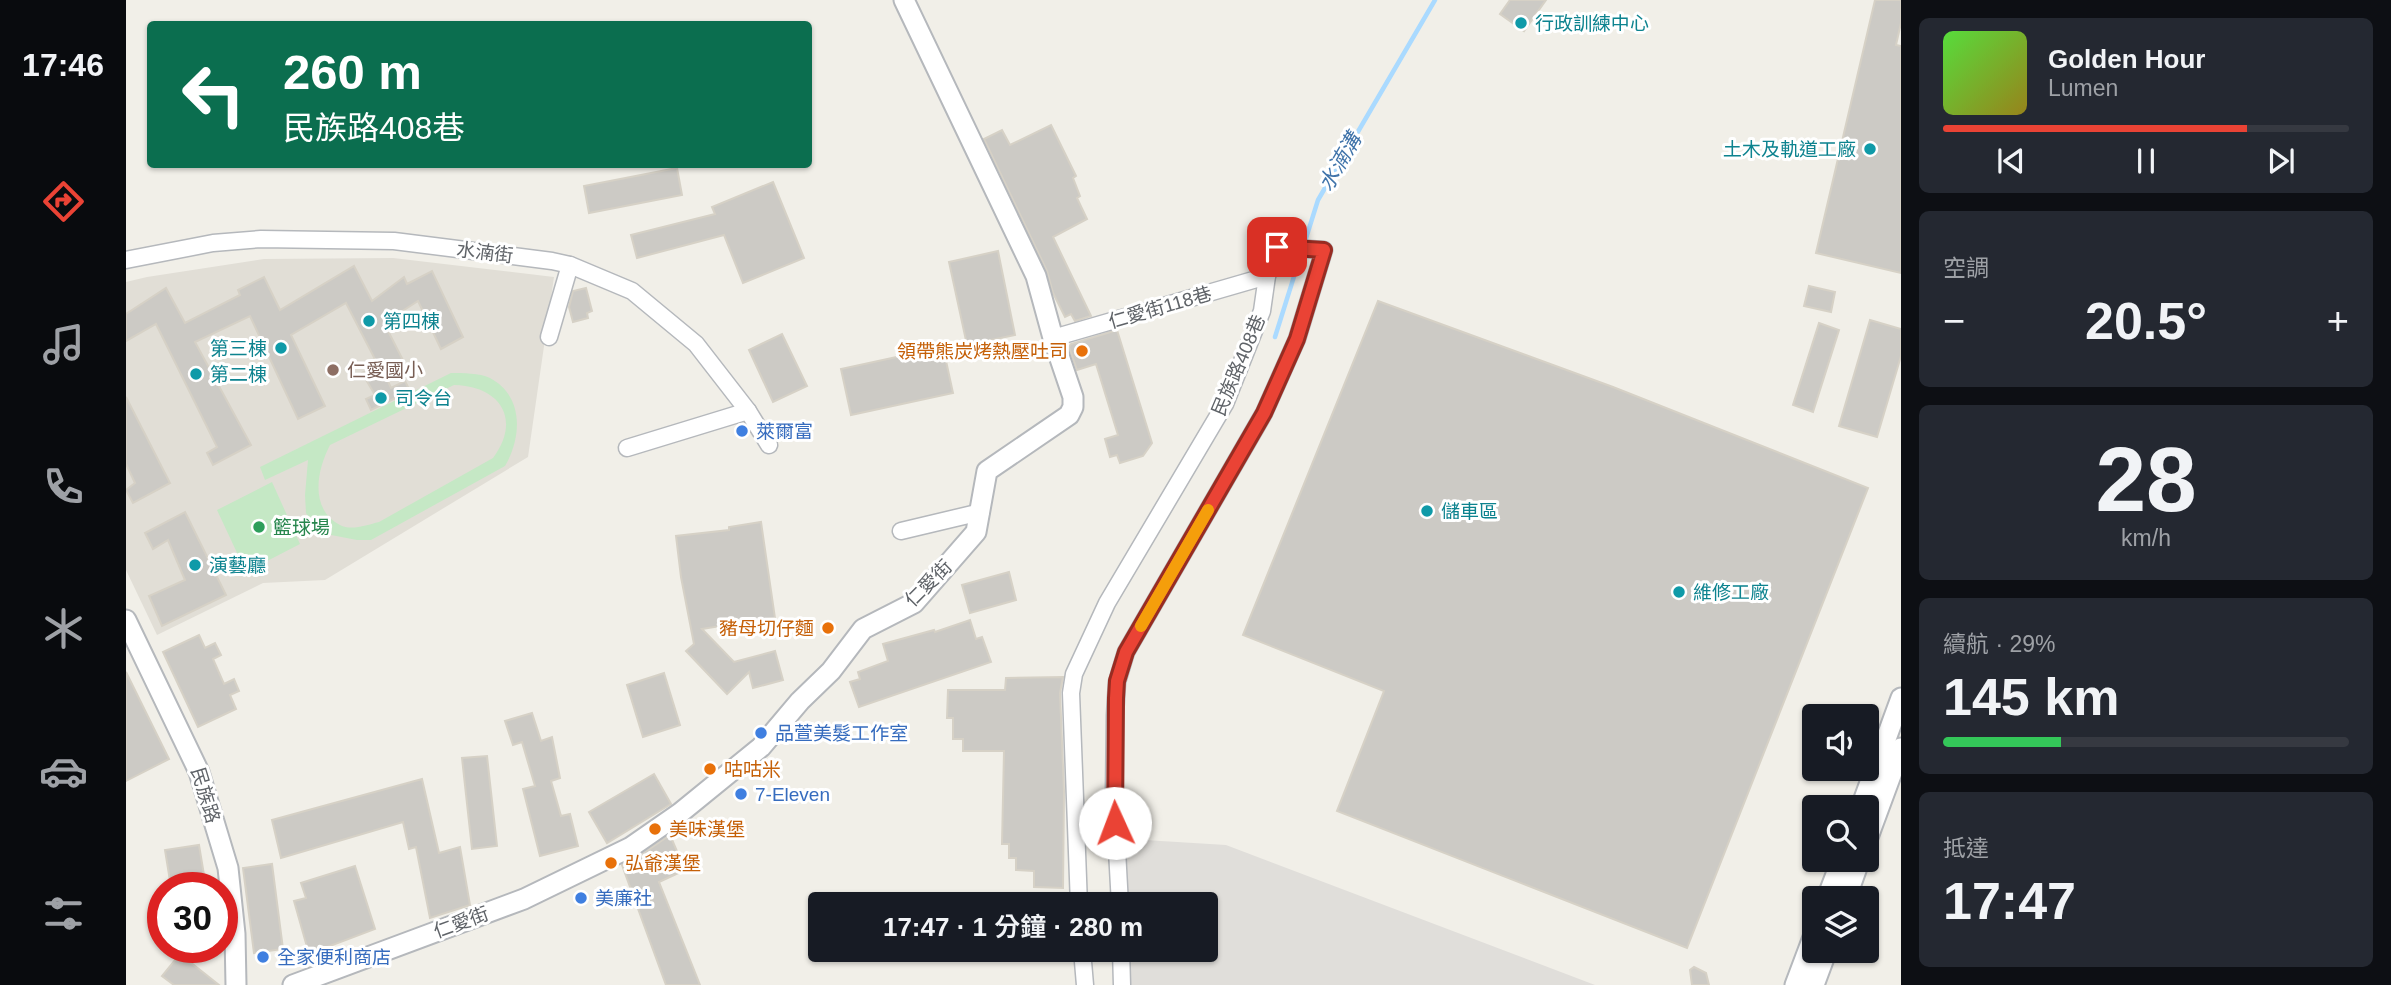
<!DOCTYPE html>
<html lang="zh-TW">
<head>
<meta charset="utf-8">
<style>
	:root { --surface:#171b24; --page:#242831; --text:#f1f3f6; --muted:#9ea1a6; --line:#363941; --accent:#ea4335 }
	body { margin:0; font-family:Arial,"Noto Sans TC",sans-serif; background:var(--page); color:var(--text); height:100vh; display:flex; flex-direction:column; font-size:26px; white-space:nowrap }
	* { box-sizing:border-box; margin:0 }
	p { font-size:23px; color:var(--muted) }
	.icon { flex:none; width:38px; height:38px; fill:none; stroke:currentColor; stroke-width:2; stroke-linecap:round; stroke-linejoin:round }
	.map { position:relative; flex:1; overflow:hidden }
	.panel { display:flex; flex-direction:column; gap:18px; padding:18px; background:#0d0f14; width:490px }
	.panel>* { flex:none }
	.guide { position:absolute; left:21px; top:21px; width:665px; height:147px; border-radius:7px; box-shadow:0 2px 5px #0004; background:#0b6e4f; color:#fff; overflow:hidden }
	.controls { position:absolute; left:1676px; top:704px; display:grid; gap:14px }
	.controls a { display:grid; place-items:center; width:77px; height:77px; border-radius:7px; background:var(--surface); box-shadow:0 2px 5px #0004; font-size:35px }
	.speed { position:absolute; left:21px; top:872px; display:flex; gap:14px; font-size:35px; font-weight:700; text-align:center }
	.speed>* { display:grid; place-content:center; width:91px; height:91px; border-radius:50%; background:var(--surface); box-shadow:0 2px 5px #0004; line-height:1 }
	.speed .limit { border:10px solid #d22; background:#fff; color:#111 }
	.pin { position:absolute; display:grid; place-items:center; width:60px; height:60px; color:#fff; margin:-30px; border-radius:14px; box-shadow:0 4px 10px #0006 }
	.me { position:absolute; width:77px; margin:-38px; rotate:358deg; stroke-linejoin:round; filter:drop-shadow(0 0 5px #0008) }
	.turn { display:flex; align-items:center; gap:24px; height:147px; padding:0 21px; font-size:32px }
	.turn .icon { width:91px; height:91px; stroke-width:2.5 }
	.turn b { display:block; font-size:49px; line-height:60px }
	.big { font-size:52px; font-weight:600; line-height:1.1 }
	.panel .tile { flex:1; display:flex; flex-direction:column; justify-content:center; gap:10px; min-width:0; padding:0 24px; border-radius:10px; background:var(--page) }
	.panel .dial { align-items:center; gap:0 }
	.dial b { font-size:91px; line-height:1 }
	.song { display:flex; align-items:center; gap:21px }
	.cover { width:84px; height:84px; border-radius:10px; background:linear-gradient(135deg,hsl(110 70% 55%),hsl(50 70% 35%)) }
	.played { height:7px; border-radius:4px; background:linear-gradient(90deg,var(--accent) 75%,var(--line) 75%) }
	.keys { display:flex; justify-content:space-around; direction:ltr }
	.heat { display:flex; justify-content:space-between; align-items:center; font-size:38px; direction:ltr }
	.charge { height:10px; border-radius:5px; background:linear-gradient(90deg,#34c759 29%,var(--line) 0) }
	.trip { position:absolute; left:682px; top:892px; width:410px; height:70px; border-radius:7px; background:var(--surface); box-shadow:0 2px 5px #0004; font-weight:600; line-height:70px; text-align:center }
	main { display:flex; flex:1; min-height:0 }
	.dock { display:flex; flex-direction:column; width:126px; justify-content:space-around; align-items:center; background:#090b0e; color:var(--muted) }
	.dock .icon { width:49px; height:49px }
	.dock .active { color:var(--accent) }
	.dock b { font-size:32px; color:var(--text) }
	.map>svg:first-child { display:block }
	.industrial { fill:#e0deda }
	.education { fill:#e1ded6 }
	.green { fill:#c5e8c5; fill-rule:evenodd }
	.lines { fill:none; stroke-linecap:round; stroke-linejoin:round }
	.stream { stroke:#aadaff; stroke-width:4.5 }
	.building { fill:#cccac5; stroke:#d6d1c6; stroke-width:2 }
	.minor-casing { stroke:#b5b8bc; stroke-width:19 }
	.tertiary-casing { stroke:#b5b8bc; stroke-width:23 }
	.minor { stroke:#fff; stroke-width:16 }
	.tertiary { stroke:#fff; stroke-width:19 }
	.route-casing { stroke:#982c22; stroke-width:18 }
	.route { stroke:#ea4335; stroke-width:12 }
	.slow { stroke:#f59e0b; stroke-width:12 }
	.culture-dot { fill:#0f9aa8; stroke:#fff; stroke-width:2.5 }
	.food-dot { fill:#e8710a; stroke:#fff; stroke-width:2.5 }
	.education-dot { fill:#8d6e63; stroke:#fff; stroke-width:2.5 }
	.shop-dot { fill:#3f7fe0; stroke:#fff; stroke-width:2.5 }
	.leisure-dot { fill:#2e9e5b; stroke:#fff; stroke-width:2.5 }
	.labels { text-anchor:middle; stroke-width:6; stroke-linejoin:round; paint-order:stroke }
	.culture-label { font-size:19px; fill:#0d838f; stroke:#fff; text-anchor:start }
	.street-label { font-size:19px; fill:#5f6368; stroke:#fff }
	.food-label { font-size:19px; fill:#c56008; stroke:#fff; text-anchor:start }
	.education-label { font-size:19px; fill:#785e54; stroke:#fff; text-anchor:start }
	.shop-label { font-size:19px; fill:#366cbe; stroke:#fff; text-anchor:start }
	.leisure-label { font-size:19px; fill:#27864d; stroke:#fff; text-anchor:start }
	.water-label { font-size:21px; font-style:italic; fill:#4174aa; stroke:#fff }
</style>
</head>
<body>
<main>
<nav class="dock">
<b>17:46</b>
<svg class="icon active" aria-label="directions" viewBox="0 0 24 24"><path d="M12 3l9 9-9 9-9-9zM9 14v-3h6M13 9l2 2-2 2"/></svg>
<svg class="icon" aria-label="music" viewBox="0 0 24 24"><path d="M9 18V5l10-2v13"/><circle cx="6" cy="18" r="3"/><circle cx="16" cy="16" r="3"/></svg>
<svg class="icon" aria-label="phone" viewBox="0 0 24 24"><path d="M5 4h4l2 5-3 2q2 4 5 5l2-3 5 2v4C11 20 4 13 5 4z"/></svg>
<svg class="icon" aria-label="climate" viewBox="0 0 24 24"><path d="M12 3v18M4 7l16 10M4 17L20 7"/></svg>
<svg class="icon" aria-label="car" viewBox="0 0 24 24"><path d="M5 17H2v-5l4-1 3-4h7l3 4 3 1v5h-3M9 17h6M6 11h13"/><circle cx="7" cy="17" r="2"/><circle cx="17" cy="17" r="2"/></svg>
<svg class="icon" aria-label="filters" viewBox="0 0 24 24"><path d="M4 7h16M4 17h16"/><circle cx="9" cy="7" r="2"/><circle cx="15" cy="17" r="2"/></svg>
</nav>
<div class="map">
<svg width="1775" height="985" viewBox="0 0 1775 985">
	<rect width="100%" height="100%" fill="#f1efe8"/>
	<!-- industrial -->
	<polygon class="industrial" points="986,838 1100,845 1469,985 990,985 989,950 1080,950 1080,905 988,905"/>
	<!-- education -->
	<polygon class="education" points="267,258 428,277 402,457 199,580 137,583 31,635 0,570 0,282 21,277 138,259"/>
	<!-- green -->
	<g class="green">
		<path d="M325,373c12,0 28,0 39,5 34,18 32,59 15,88l-134,74h-14l-31,-6 -13,-9 -7,-12 -1,-18 3,-35 -43,20 -5,-13zM328,385c46,1 68,34 39,73l-114,64c-12,3 -28,9 -39,3 -31,-16 -23,-55 -10,-80z"/>
		<polygon points="146,482 174,544 120,572 91,510"/>
	</g>
	<g class="lines">
		<!-- stream -->
		<polyline class="stream" points="1149,337 1192,200 1309,0"/>
	</g>
	<!-- building -->
	<g class="building">
		<polygon points="1384,0 1420,0 1398,31 1374,14"/>
		<polygon points="1749,0 1775,0 1775,23 1770,45 1775,46 1775,273 1690,253"/>
		<polygon points="925,125 950,176 947,178 954,196 951,198 961,219 927,237 965,316 949,321 945,314 939,317 927,293 921,271 858,139 876,130 884,145"/>
		<polygon points="551,168 556,195 463,213 458,186"/>
		<polygon points="647,182 678,258 617,283 598,235 511,258 505,235 589,214 586,207"/>
		<polygon points="872,251 889,335 841,345 823,262"/>
		<polygon points="228,266 246,301 278,277 281,284 306,271 337,337 315,349 292,301 258,323 280,366 260,377 265,388 279,381 284,391 245,410 240,399 249,395 236,373 252,365 220,303 165,335 199,406 172,419 124,316 69,342 125,445 87,465 81,453 91,447 30,324 0,341 0,314 40,288 59,323 114,295 112,290 138,277 154,310"/>
		<polygon points="1683,286 1709,292 1705,312 1678,306"/>
		<polygon points="460,288 466,311 461,313 462,318 447,322 443,307 447,291"/>
		<polygon points="1252,301 1487,387 1742,488 1561,948 1211,811 1258,691 1117,635"/>
		<polygon points="1744,320 1775,329 1775,356 1751,437 1713,426"/>
		<polygon points="1693,323 1713,330 1687,412 1667,405"/>
		<polygon points="991,330 1026,443 1017,456 994,463 991,455 984,457 979,439 992,435 970,364 951,370 943,347 945,344"/>
		<polygon points="656,334 681,386 647,402 623,350"/>
		<polygon points="817,347 827,393 725,415 715,369"/>
		<polygon points="0,397 44,483 7,503 0,490 9,483 0,464"/>
		<polygon points="59,512 100,595 36,626 23,596 59,580 42,540 27,549 19,533"/>
		<polygon points="635,522 649,618 595,624 595,626 576,629 608,662 649,651 657,680 627,688 623,672 601,694 560,651 568,644 555,577 550,536 603,530 603,527"/>
		<polygon points="883,572 890,600 844,613 836,585"/>
		<polygon points="844,620 850,639 856,637 865,662 733,707 724,682 734,679 732,672 762,661 757,644 808,630 809,632"/>
		<polygon points="73,635 79,648 89,643 95,655 87,659 98,684 108,679 113,691 104,695 110,709 72,727 37,652"/>
		<polygon points="0,672 43,759 0,781"/>
		<polygon points="538,673 554,725 517,737 501,685"/>
		<polygon points="937,677 934,693 938,791 937,888 908,887 908,871 890,870 890,858 883,858 883,844 876,844 878,751 837,751 837,739 827,739 827,718 821,718 822,690 879,690 880,678"/>
		<polygon points="406,713 415,741 426,737 434,778 425,781 435,816 444,814 452,846 414,856 397,789 409,786 396,742 387,745 379,721"/>
		<polygon points="361,756 371,846 346,849 336,758"/>
		<polygon points="528,774 545,804 481,843 463,812"/>
		<polygon points="296,779 313,853 334,847 344,905 304,918 290,847 283,849 277,822 155,858 146,820"/>
		<polygon points="544,835 559,870 533,882 574,985 540,985 496,865 512,857"/>
		<polygon points="73,845 80,887 45,887 39,850"/>
		<polygon points="146,864 157,949 128,953 117,868"/>
		<polygon points="229,866 249,929 183,954 168,901 180,898 175,883"/>
		<polygon points="54,954 93,985 48,985 36,976"/>
		<polygon points="1568,967 1580,973 1583,985 1566,985 1564,970"/>
	</g>
	<g class="lines">
		<defs>
			<g id="minor">
				<polyline points="0,260 87,243 135,239 268,241 426,261 444,265 506,291 570,344 622,411 643,445"/>
				<polyline points="423,337 444,265"/>
				<polyline points="927,338 1141,276"/>
				<polyline points="501,448 622,411"/>
				<polyline points="775,531 855,512"/>
				<polyline points="953,905 945,693 948,674 981,603 1099,404 1136,311 1141,276 1151,247 1198,250 1171,339 1138,413 1000,652 991,682 989,715 988,795 994,905"/>
				<polyline points="956,950 959,985"/>
				<polyline points="995,950 996,985"/>
			</g>
			<g id="tertiary">
				<polyline points="0,620 73,772 102,868 109,934 110,985"/>
				<polyline points="1735,807 1775,698"/>
				<polyline points="1741,840 1775,748"/>
				<polyline points="1701,898 1716,859"/>
				<polyline points="1720,898 1734,859"/>
				<polyline points="167,985 398,899 505,847 554,813 635,747 674,701 705,671 737,629 788,603 850,532 861,471 943,415 947,407 947,397 927,338 910,276 778,0"/>
				<polyline points="1669,985 1689,932"/>
				<polyline points="1688,985 1701,950"/>
			</g>
		</defs>
		<!-- minor casing -->
		<use href="#minor" class="minor-casing"/>
		<!-- tertiary casing -->
		<use href="#tertiary" class="tertiary-casing"/>
		<!-- minor -->
		<use href="#minor" class="minor"/>
		<!-- tertiary -->
		<use href="#tertiary" class="tertiary"/>
	</g>
	<g class="lines">
		<defs>
			<polyline id="route" points="989,823 990,698 991,681 1000,652 1138,413 1171,339 1198,250 1151,247"/>
		</defs>
		<!-- route casing -->
		<use href="#route" class="route-casing"/>
		<!-- route -->
		<use href="#route" class="route"/>
		<!-- slow -->
		<polyline class="slow" points="1015,626 1082,510"/>
	</g>
	<!-- markers -->
	<g class="culture-dot">
		<circle cx="1395" cy="23" r="7"/>
		<circle cx="1744" cy="149" r="7"/>
		<circle cx="243" cy="321" r="7"/>
		<circle cx="155" cy="348" r="7"/>
		<circle cx="70" cy="374" r="7"/>
		<circle cx="255" cy="398" r="7"/>
		<circle cx="1301" cy="511" r="7"/>
		<circle cx="69" cy="565" r="7"/>
		<circle cx="1553" cy="592" r="7"/>
	</g>
	<g class="food-dot">
		<circle cx="956" cy="351" r="7"/>
		<circle cx="702" cy="628" r="7"/>
		<circle cx="584" cy="769" r="7"/>
		<circle cx="529" cy="829" r="7"/>
		<circle cx="485" cy="863" r="7"/>
	</g>
	<circle class="education-dot" cx="207" cy="370" r="7"/>
	<g class="shop-dot">
		<circle cx="616" cy="431" r="7"/>
		<circle cx="635" cy="733" r="7"/>
		<circle cx="615" cy="794" r="7"/>
		<circle cx="455" cy="898" r="7"/>
		<circle cx="137" cy="957" r="7"/>
	</g>
	<circle class="leisure-dot" cx="133" cy="527" r="7"/>
	<g class="labels">
		<!-- culture labels -->
		<g class="culture-label">
			<text x="1409" y="30">行政訓練中心</text>
			<text x="1730" y="156" text-anchor="end">土木及軌道工廠</text>
			<text x="257" y="328">第四棟</text>
			<text x="141" y="355" text-anchor="end">第三棟</text>
			<text x="84" y="381">第二棟</text>
			<text x="269" y="405">司令台</text>
			<text x="1315" y="518">儲車區</text>
			<text x="83" y="572">演藝廳</text>
			<text x="1567" y="599">維修工廠</text>
		</g>
		<!-- street labels -->
		<g class="street-label">
			<text transform="translate(359 252) rotate(7)" y="7">水湳街</text>
			<text transform="translate(1034 307) rotate(-16)" y="7">仁愛街118巷</text>
			<text transform="translate(1112 365) rotate(-67)" y="7">民族路408巷</text>
			<text transform="translate(802 583) rotate(-45)" y="7">仁愛街</text>
			<text transform="translate(80 795) rotate(73)" y="7">民族路</text>
			<text transform="translate(335 922) rotate(-20)" y="7">仁愛街</text>
		</g>
		<!-- food labels -->
		<g class="food-label">
			<text x="942" y="358" text-anchor="end">領帶熊炭烤熱壓吐司</text>
			<text x="688" y="635" text-anchor="end">豬母切仔麵</text>
			<text x="598" y="776">咕咕米</text>
			<text x="543" y="836">美味漢堡</text>
			<text x="499" y="870">弘爺漢堡</text>
		</g>
		<!-- education labels -->
		<g class="education-label">
			<text x="221" y="377">仁愛國小</text>
		</g>
		<!-- shop labels -->
		<g class="shop-label">
			<text x="630" y="438">萊爾富</text>
			<text x="649" y="740">品萱美髮工作室</text>
			<text x="629" y="801">7-Eleven</text>
			<text x="469" y="905">美廉社</text>
			<text x="151" y="964">全家便利商店</text>
		</g>
		<!-- leisure labels -->
		<g class="leisure-label">
			<text x="147" y="534">籃球場</text>
		</g>
		<!-- water labels -->
		<g class="water-label">
			<text transform="translate(1214 162) rotate(-60)" y="7">水湳溝</text>
		</g>
	</g>
</svg>
<div class="controls">
<a><svg class="icon" aria-label="sound" viewBox="0 0 24 24"><path d="M4 9h4l5-4v14l-5-4H4zM17 9q2 3 0 6"/></svg></a>
<a><svg class="icon" aria-label="search" viewBox="0 0 24 24"><circle cx="10" cy="10" r="6"/><path d="M15 15l6 6"/></svg></a>
<a><svg class="icon" aria-label="layers" viewBox="0 0 24 24"><path d="M12 4l9 5-9 5-9-5zM3 14l9 5 9-5"/></svg></a>
</div>
<div class="speed"><div class="limit">30</div></div>
<div class="pin" style="left:1151px;top:247px;background:#d93025"><svg class="icon" aria-label="arrive" viewBox="0 0 24 24"><path d="M6 21V4h12l-3 4 3 4H6"/></svg></div>
<svg class="me" style="left:989px;top:823px" viewBox="-20 -20 40 40"><circle r="19" fill="#fff"/><path d="M0-13L10 11 0 6-10 11z" fill="#ea4335"/></svg>
<div class="trip">17:47 · 1 分鐘 · 280 m</div>
<div class="guide">
<div class="turn"><svg class="icon" aria-label="left" viewBox="0 0 24 24"><path d="M17 20v-9H6M10 6l-5 5 5 5"/></svg><div><b>260 m</b>民族路408巷</div></div>
</div>
</div>
<section class="panel">
<div class="tile">
<div class="song"><i class="cover"></i><div><b>Golden Hour</b><p>Lumen</p></div></div>
<div class="played"></div>
<div class="keys"><svg class="icon" aria-label="previous" viewBox="0 0 24 24"><path d="M18 5L8 12l10 7zM5 5v14"/></svg><svg class="icon" aria-label="pause" viewBox="0 0 24 24"><path d="M8 5v14M16 5v14"/></svg><svg class="icon" aria-label="next" viewBox="0 0 24 24"><path d="M6 5l10 7-10 7zM19 5v14"/></svg></div>
</div>
<div class="tile"><p>空調</p>
<div class="heat"><a>−</a><b class="big">20.5°</b><a>+</a></div>
</div>
<div class="tile dial"><b>28</b><p>km/h</p></div>
<div class="tile"><p>續航 · 29%</p><b class="big">145 km</b><div class="charge"></div></div>
<div class="tile"><p>抵達</p><b class="big">17:47</b></div>
</section>
</main>
</body>
</html>
